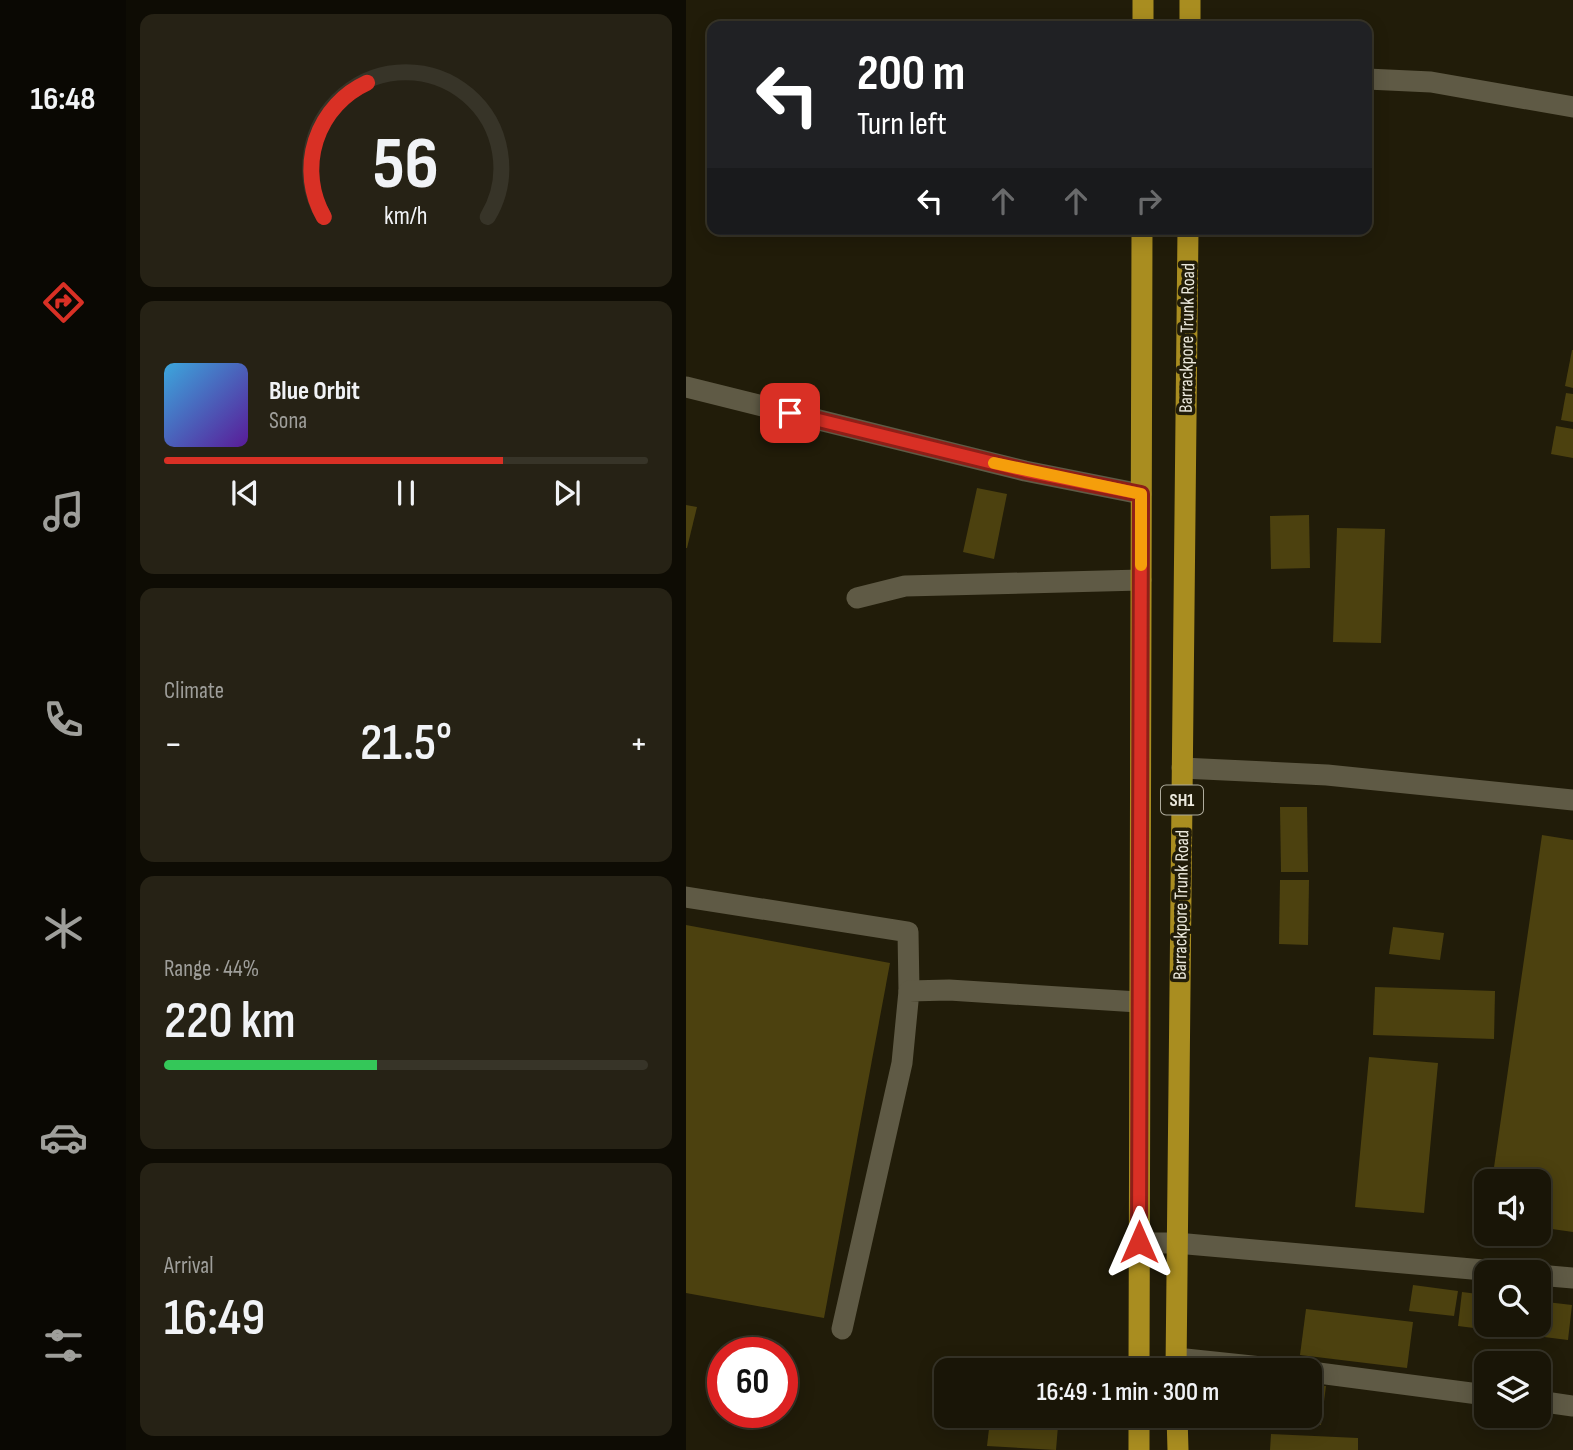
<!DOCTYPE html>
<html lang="en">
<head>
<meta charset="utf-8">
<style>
	:root { --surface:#191507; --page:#262215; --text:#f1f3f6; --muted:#9f9f9b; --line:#373428; --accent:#d93025 }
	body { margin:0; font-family:"Sofia Sans Condensed",sans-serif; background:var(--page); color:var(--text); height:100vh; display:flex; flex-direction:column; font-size:26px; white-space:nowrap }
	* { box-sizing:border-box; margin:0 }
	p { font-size:23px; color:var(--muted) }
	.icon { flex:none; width:38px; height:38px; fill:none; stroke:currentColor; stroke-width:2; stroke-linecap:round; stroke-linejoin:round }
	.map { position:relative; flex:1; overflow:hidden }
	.details { display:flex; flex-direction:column; gap:14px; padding:14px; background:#0e0c04; width:560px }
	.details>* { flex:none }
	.top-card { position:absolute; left:21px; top:21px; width:665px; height:214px; border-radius:14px; box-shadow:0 4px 18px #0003,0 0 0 2px var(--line); background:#202124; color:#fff; overflow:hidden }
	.controls { position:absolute; left:788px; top:1169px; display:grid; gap:14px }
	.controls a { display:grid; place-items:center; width:77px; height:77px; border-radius:14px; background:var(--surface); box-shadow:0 4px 18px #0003,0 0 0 2px var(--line); font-size:35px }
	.speed { position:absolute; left:21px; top:1337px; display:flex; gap:14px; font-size:35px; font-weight:700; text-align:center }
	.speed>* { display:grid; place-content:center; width:91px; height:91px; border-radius:50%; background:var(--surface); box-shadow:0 4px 18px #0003,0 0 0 2px var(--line); line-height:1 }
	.speed .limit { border:10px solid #d22; background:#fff; color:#111 }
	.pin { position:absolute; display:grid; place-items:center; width:60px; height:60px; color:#fff; margin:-30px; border-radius:14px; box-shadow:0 4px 10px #0006 }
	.me { position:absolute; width:77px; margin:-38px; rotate:0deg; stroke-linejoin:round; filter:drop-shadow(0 0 5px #0008) }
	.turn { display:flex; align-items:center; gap:24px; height:147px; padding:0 35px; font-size:32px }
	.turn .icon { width:91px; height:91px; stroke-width:2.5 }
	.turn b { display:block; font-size:49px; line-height:60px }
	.lanes { display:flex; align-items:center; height:66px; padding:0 35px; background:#0003; justify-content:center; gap:35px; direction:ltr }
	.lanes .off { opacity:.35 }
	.big { font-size:52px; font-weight:600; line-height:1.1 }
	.details .card { flex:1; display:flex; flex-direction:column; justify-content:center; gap:10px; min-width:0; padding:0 24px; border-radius:14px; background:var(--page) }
	.details .dial { align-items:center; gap:0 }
	.dial svg { height:182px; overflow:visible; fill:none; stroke:var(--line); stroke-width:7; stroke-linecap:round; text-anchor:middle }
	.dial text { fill:var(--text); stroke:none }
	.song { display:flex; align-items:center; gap:21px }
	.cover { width:84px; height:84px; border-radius:10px; background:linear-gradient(135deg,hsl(200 70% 55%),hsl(270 70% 35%)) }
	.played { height:7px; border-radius:4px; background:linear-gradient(90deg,var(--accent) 70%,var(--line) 70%) }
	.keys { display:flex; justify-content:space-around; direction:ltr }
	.heat { display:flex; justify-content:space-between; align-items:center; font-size:38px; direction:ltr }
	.charge { height:10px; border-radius:5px; background:linear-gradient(90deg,#34c759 44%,var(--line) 0) }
	.trip { position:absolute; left:248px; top:1358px; width:388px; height:70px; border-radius:14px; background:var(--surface); box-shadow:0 4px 18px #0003,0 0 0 2px var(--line); font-weight:600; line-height:70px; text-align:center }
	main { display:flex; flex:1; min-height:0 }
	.tabs { display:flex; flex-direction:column; width:126px; justify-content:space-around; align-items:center; background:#0a0803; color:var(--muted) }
	.tabs .icon { width:49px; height:49px }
	.tabs .current { color:var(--accent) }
	.tabs b { font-size:32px; color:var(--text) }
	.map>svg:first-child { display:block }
	.building { fill:#4c410f }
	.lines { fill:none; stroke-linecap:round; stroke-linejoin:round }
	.minor { stroke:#5f5a45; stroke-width:21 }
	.major { stroke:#a98d20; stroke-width:21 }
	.route-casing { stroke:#8d1f18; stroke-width:18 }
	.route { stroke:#d93025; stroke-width:12 }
	.slow { stroke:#f59e0b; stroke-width:12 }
	.labels { text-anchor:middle; stroke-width:7; stroke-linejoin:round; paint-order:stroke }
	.shield { fill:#211c09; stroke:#afac9d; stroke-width:2 }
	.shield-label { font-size:18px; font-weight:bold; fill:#ece9dd }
	.street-label { font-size:19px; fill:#ece9dd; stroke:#211c09 }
</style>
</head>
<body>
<main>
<nav class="tabs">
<b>16:48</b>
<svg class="icon current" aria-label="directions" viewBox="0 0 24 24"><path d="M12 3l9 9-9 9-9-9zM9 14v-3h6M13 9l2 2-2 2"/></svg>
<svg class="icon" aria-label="music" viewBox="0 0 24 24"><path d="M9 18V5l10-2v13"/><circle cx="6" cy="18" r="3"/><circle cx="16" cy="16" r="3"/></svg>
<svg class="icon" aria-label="phone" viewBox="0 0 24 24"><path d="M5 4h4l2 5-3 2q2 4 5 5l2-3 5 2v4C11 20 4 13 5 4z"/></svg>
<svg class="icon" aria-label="climate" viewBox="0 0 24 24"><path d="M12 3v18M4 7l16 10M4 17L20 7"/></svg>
<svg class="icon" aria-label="car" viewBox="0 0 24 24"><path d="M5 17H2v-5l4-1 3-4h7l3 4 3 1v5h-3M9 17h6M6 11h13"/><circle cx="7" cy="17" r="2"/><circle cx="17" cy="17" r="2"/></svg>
<svg class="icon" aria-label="filters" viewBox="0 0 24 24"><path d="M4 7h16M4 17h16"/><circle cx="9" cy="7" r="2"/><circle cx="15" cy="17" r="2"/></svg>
</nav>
<section class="details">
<div class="card dial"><svg viewBox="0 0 100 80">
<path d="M14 69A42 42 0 1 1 86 69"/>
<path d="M14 69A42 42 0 0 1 33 10" stroke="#d93025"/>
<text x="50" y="56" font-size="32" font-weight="700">56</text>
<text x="50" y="72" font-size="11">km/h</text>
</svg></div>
<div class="card">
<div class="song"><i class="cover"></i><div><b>Blue Orbit</b><p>Sona</p></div></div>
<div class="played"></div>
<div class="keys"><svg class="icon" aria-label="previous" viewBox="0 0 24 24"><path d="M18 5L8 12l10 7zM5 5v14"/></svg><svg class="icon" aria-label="pause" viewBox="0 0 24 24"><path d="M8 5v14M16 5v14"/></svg><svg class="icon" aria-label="next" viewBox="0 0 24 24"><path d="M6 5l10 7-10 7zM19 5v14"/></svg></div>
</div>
<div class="card"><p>Climate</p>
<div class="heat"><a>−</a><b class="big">21.5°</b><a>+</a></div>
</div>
<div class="card"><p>Range · 44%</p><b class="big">220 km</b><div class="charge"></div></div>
<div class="card"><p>Arrival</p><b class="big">16:49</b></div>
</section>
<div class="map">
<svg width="887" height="1450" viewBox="0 0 887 1450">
	<rect width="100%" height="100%" fill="#211c09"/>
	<!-- building -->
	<g class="building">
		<polygon points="886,350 887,350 887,388 879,386"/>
		<polygon points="880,393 887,394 887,422 875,420"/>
		<polygon points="870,426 887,429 887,458 865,454"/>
		<polygon points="291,488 321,494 308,559 277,552"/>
		<polygon points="0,505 11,507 1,548 0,548"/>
		<polygon points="623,515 624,568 585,569 584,516"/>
		<polygon points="651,528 699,529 695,643 647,642"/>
		<polygon points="594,807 621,807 622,872 595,872"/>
		<polygon points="856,835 887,840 887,1232 852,1227 852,1181 806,1181"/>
		<polygon points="594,880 623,880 622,945 593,944"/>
		<polygon points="0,925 204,963 138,1318 0,1293"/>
		<polygon points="707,927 758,933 754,960 703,954"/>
		<polygon points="689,987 809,991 808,1039 687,1035"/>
		<polygon points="683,1057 752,1063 738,1213 669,1207"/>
		<polygon points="727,1285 772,1291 768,1316 723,1311"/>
		<polygon points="776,1292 800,1295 800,1325 829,1325 828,1333 772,1326"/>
		<polygon points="852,1301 886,1305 882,1340 833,1334 834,1325 852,1325"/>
		<polygon points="620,1309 727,1322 721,1368 614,1355"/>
		<polygon points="625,1385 640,1386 635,1425 589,1420 590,1416 625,1416"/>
		<polygon points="304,1420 372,1426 370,1450 301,1446"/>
		<polygon points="585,1434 672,1438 672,1450 584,1450"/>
	</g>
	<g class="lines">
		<!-- minor -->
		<g class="minor">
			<polyline points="681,79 745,82 887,107"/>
			<polyline points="0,387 339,471 455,494"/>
			<polyline points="171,598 219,586 455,580"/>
			<polyline points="496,768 641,775 887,800"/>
			<polyline points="0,897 222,932 223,991"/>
			<polyline points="453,1243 490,1243 820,1272"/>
			<polyline points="852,1275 887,1278"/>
			<polyline points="156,1329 216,1063 223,991 263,990 452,1002"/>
			<polyline points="490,1358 606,1370"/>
			<polyline points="625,1372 800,1395"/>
			<polyline points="852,1401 887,1406"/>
		</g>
		<!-- major -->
		<g class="major">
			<polyline points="457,26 457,0"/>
			<polyline points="504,26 504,0"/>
			<polyline points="453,1370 456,229"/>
			<polyline points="490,1370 502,229"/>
			<polyline points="453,1416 453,1450"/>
			<polyline points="491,1416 492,1450"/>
		</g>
	</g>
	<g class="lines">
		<defs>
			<polyline id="route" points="104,413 340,471 455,494 453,1242"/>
		</defs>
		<!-- route casing -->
		<use href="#route" class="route-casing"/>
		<!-- route -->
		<use href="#route" class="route"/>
		<!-- slow -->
		<polyline class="slow" points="308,463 455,494 455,565"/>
	</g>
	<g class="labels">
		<!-- shield labels -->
		<rect class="shield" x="475" y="785.5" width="42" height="29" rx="5"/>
		<g class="shield-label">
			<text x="496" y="806">SH1</text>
		</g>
		<!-- street labels -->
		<g class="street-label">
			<text transform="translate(500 338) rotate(-89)" y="7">Barrackpore Trunk Road</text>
			<text transform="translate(494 905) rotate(-89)" y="7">Barrackpore Trunk Road</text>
		</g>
	</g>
</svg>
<div class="controls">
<a><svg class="icon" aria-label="sound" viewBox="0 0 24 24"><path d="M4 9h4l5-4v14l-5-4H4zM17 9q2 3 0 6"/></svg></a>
<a><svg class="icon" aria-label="search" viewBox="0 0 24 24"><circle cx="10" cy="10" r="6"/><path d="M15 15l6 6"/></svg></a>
<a><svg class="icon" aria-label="layers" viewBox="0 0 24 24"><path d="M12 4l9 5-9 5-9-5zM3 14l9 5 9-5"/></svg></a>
</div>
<div class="speed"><div class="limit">60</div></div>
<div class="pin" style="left:104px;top:413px;background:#d93025"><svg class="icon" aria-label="arrive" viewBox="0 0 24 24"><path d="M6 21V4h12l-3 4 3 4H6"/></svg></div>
<svg class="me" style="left:453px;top:1242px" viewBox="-20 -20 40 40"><path d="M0-17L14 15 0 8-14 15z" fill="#d93025" stroke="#fff" stroke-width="4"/></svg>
<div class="trip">16:49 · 1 min · 300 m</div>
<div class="top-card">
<div class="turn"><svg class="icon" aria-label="left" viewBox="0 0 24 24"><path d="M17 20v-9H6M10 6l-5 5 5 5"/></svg><div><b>200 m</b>Turn left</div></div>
<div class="lanes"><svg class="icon" aria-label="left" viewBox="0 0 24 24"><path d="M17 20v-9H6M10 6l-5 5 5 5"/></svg><svg class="icon off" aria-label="ahead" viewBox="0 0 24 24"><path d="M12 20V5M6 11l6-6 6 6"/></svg><svg class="icon off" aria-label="ahead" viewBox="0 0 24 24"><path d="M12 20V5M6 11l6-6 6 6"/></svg><svg class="icon off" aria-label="right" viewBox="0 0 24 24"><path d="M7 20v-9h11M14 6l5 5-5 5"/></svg></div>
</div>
</div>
</main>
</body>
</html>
